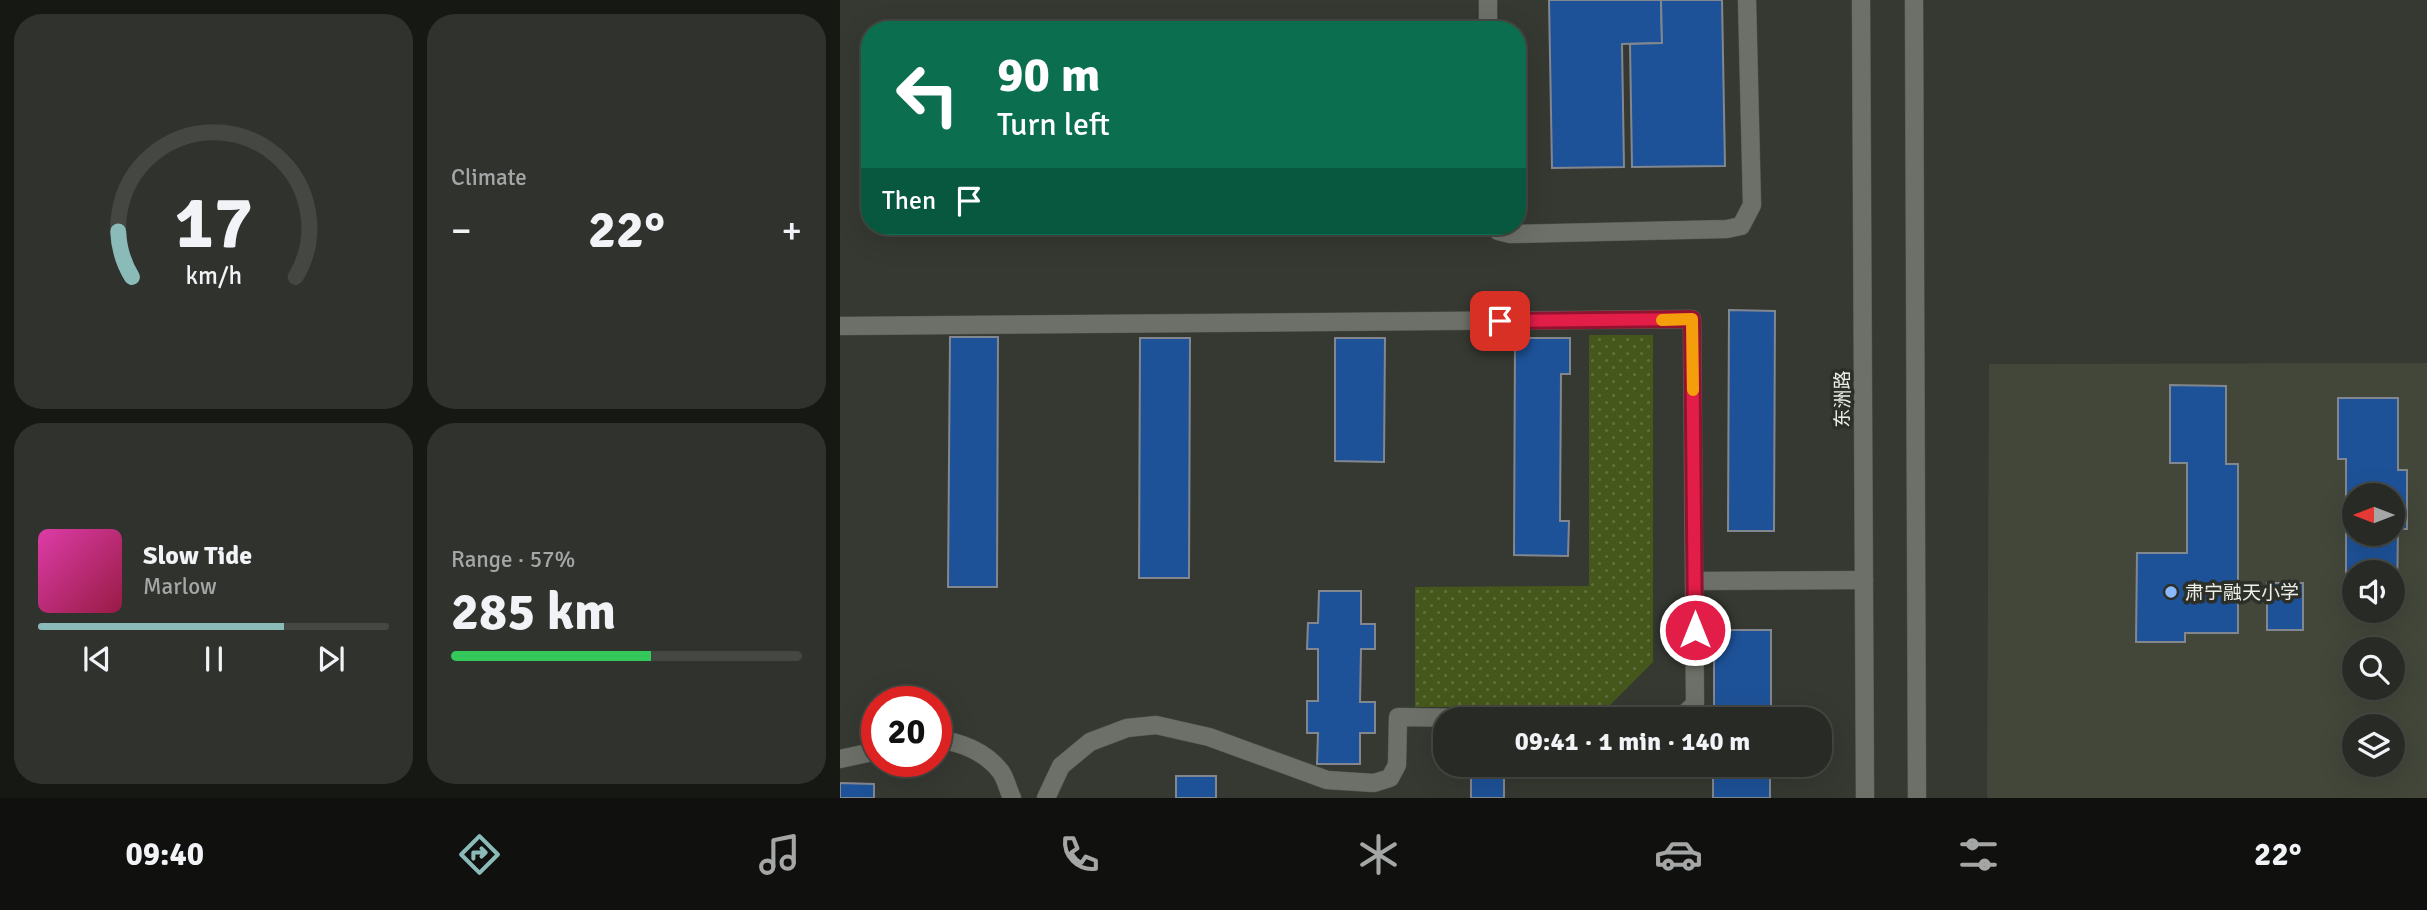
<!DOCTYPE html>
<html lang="en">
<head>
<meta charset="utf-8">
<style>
	:root { --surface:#282b25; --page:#30332d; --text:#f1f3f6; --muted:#a5a7a7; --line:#444742; --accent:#8bbbb9 }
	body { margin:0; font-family:Signika,"Noto Sans SC",sans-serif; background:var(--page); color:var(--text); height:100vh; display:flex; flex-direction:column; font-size:26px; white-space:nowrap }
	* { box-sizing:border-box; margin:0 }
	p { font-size:23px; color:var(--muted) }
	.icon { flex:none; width:38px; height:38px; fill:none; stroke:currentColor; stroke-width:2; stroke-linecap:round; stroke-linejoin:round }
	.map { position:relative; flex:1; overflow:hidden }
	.side { display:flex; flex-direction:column; gap:14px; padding:14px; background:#161814; width:840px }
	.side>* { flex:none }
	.hud { position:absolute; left:21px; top:21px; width:665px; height:214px; border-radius:28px; box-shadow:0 7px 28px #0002,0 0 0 2px var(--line); background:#0b6e4f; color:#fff; overflow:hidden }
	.needle { width:46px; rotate:270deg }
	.tools { position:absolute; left:1502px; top:483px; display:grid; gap:14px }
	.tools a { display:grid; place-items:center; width:63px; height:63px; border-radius:50%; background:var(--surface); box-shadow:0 7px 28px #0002,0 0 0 2px var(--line); font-size:35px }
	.speed { position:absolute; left:21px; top:686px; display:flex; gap:14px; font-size:35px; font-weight:700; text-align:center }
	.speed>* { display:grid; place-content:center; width:91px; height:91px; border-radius:50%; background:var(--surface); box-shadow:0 7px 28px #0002,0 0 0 2px var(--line); line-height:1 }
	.speed .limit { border:10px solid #d22; background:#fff; color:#111 }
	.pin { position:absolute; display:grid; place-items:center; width:60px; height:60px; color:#fff; margin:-30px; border-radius:14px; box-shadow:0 4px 10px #0006 }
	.me { position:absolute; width:77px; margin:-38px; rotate:0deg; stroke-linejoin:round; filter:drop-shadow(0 0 5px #0008) }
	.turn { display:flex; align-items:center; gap:24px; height:147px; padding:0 21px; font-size:32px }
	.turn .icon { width:91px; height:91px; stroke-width:2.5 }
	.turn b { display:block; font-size:49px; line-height:60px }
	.then { display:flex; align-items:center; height:66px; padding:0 21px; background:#0003; gap:14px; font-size:26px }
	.big { font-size:52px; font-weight:700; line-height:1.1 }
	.side .widget { flex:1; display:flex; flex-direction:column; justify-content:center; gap:10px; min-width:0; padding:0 24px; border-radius:28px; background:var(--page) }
	.side .dial { align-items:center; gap:0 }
	.dial svg { height:182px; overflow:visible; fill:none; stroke:var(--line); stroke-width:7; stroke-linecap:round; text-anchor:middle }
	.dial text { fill:var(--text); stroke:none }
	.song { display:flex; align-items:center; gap:21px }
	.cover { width:84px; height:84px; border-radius:10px; background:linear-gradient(135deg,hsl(320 70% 55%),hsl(340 70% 35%)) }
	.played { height:7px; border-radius:4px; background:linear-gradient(90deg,var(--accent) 70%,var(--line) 70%) }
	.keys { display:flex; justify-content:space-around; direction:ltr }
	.heat { display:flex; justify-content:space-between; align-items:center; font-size:38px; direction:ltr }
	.charge { height:10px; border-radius:5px; background:linear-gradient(90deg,#34c759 57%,var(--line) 0) }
	.side .tiles { flex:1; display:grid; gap:14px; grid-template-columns:repeat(2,1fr) }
	.trip { position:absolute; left:593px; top:707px; width:399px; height:70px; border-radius:28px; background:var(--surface); box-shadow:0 7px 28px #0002,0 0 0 2px var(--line); font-weight:700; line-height:70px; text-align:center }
	.menu { display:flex; height:112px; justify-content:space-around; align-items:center; background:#10110f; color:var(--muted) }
	.menu .icon { width:49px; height:49px }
	.menu .on { color:var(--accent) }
	.menu b { font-size:32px; color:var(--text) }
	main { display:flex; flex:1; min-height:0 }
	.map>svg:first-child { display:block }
	.built { fill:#42473a; fill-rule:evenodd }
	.green { fill:url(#green-dots) }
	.building { fill:#1e5298; stroke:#82878f; stroke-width:2; fill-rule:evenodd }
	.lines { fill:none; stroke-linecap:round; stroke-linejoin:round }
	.minor-casing { stroke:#53564f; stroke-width:19 }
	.minor { stroke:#6d7068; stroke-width:18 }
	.route-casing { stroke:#92132f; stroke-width:18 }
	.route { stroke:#e11d48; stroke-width:12 }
	.slow { stroke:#f59e0b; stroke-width:12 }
	.poi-dot { fill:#8bbafc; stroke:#2c2f27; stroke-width:2.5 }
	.labels { text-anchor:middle; stroke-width:7; stroke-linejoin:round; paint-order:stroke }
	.street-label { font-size:19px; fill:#eceee9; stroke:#2c2f27 }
	.poi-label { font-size:19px; fill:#eceee9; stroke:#2c2f27; text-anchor:start }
</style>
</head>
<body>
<main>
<section class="side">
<div class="tiles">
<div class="widget dial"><svg viewBox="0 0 100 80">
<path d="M14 69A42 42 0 1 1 86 69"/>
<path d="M14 69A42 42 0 0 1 8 49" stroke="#8bbbb9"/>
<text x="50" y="56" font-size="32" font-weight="700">17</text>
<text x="50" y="72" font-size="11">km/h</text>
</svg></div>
<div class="widget"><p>Climate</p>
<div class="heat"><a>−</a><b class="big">22°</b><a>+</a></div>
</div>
<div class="widget">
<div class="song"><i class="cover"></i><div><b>Slow Tide</b><p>Marlow</p></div></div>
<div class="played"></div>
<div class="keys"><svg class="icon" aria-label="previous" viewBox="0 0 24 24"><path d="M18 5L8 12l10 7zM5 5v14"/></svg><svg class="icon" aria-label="pause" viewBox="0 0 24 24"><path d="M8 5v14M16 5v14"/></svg><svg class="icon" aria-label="next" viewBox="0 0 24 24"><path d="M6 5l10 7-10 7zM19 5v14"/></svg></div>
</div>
<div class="widget"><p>Range · 57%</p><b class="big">285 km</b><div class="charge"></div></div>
</div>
</section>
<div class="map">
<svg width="1587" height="798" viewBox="0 0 1587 798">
	<defs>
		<pattern id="green-dots" width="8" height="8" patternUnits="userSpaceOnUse" patternTransform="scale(1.75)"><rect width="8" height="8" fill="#45571a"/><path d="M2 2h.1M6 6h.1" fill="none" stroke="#606f3b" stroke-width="1.8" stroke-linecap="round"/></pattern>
	</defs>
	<rect width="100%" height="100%" fill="#363931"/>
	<!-- built -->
	<path class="built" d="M1587,363v435h-440l2,-434zM1514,495h38v39h-38zM1514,572h38v39h-38zM1514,649h38v39h-38zM1514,726h38v39h-38z"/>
	<!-- green -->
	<polygon class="green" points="749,335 813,335 813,662 768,707 575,707 575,587 749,586"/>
	<!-- building -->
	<g class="building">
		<polygon points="709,0 821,0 822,43 782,44 784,167 712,168"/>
		<polygon points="821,0 882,0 885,166 792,167 790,44 822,43"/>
		<polygon points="889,310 935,311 934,531 888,531"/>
		<polygon points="110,337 158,337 157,587 108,587"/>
		<polygon points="300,338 350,338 349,578 299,578"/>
		<polygon points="495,338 545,338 544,462 495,461"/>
		<polygon points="675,338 730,338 730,374 721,374 720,521 729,521 728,556 674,555"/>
		<polygon points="1330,385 1386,386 1386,464 1398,464 1398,633 1345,633 1345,642 1296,642 1297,553 1347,553 1347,463 1330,463"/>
		<path d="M1498,398h60v72h9v59h-9l-1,72h-5v-29h-38v29h-8v-142h-8zM1514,495h38v39h-38z"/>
		<rect x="1427" y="583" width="36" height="47"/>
		<polygon points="479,591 521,591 521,624 535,624 535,649 521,649 520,702 535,702 535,733 520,733 520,764 477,764 478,733 467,733 467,701 478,701 478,649 467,649 468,623 478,623"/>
		<rect x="874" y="630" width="57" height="89"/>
		<rect x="873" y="765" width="57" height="33"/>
		<rect x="631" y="769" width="33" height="29"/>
		<rect x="336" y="776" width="40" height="22"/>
		<polygon points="0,783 34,784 34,798 0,798"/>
	</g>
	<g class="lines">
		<defs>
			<g id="minor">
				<polyline points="648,0 648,30"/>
				<polyline points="1021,0 1025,798"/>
				<polyline points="1074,0 1077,798"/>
				<polyline points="654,226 658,231 670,234 887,229 901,226 912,205 907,0"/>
				<polyline points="0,326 852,319 855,704 839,719"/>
				<polyline points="854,581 1024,580"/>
				<path d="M96,740c24,1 50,12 65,32 5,7 7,18 11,26"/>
				<polyline points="0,759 37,751"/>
				<polyline points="206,798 221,766 250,742 287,728 316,725 369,737 487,780 534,783 550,778 557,765 558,717 703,719"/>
			</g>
		</defs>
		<!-- minor casing -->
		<use href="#minor" class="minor-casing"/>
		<!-- minor -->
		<use href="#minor" class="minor"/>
	</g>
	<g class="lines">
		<defs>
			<polyline id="route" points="660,321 852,319 855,630"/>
		</defs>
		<!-- route casing -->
		<use href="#route" class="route-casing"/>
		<!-- route -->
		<use href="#route" class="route"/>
		<!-- slow -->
		<polyline class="slow" points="822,320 852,319 853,390"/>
	</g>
	<!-- markers -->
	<circle class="poi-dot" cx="1331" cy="592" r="7"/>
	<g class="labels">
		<!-- street labels -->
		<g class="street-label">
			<text transform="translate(1002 399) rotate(-90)" y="7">东洲路</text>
		</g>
		<!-- poi labels -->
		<g class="poi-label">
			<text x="1345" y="599">肃宁融天小学</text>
		</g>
	</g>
</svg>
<div class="tools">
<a><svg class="needle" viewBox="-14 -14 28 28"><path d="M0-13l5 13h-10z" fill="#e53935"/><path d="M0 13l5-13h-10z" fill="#a5a7a7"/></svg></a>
<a><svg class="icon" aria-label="sound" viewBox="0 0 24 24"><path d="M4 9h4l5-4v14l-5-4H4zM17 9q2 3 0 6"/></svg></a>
<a><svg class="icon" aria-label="search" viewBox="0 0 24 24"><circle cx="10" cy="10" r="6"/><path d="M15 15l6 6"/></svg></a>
<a><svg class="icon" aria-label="layers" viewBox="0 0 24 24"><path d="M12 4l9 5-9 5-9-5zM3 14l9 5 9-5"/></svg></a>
</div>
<div class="speed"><div class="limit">20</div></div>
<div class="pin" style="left:660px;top:321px;background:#d93025"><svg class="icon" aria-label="arrive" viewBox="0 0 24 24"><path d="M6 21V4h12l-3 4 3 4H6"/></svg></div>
<svg class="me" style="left:855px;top:630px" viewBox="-20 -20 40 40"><circle r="17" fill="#e11d48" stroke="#fff" stroke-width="3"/><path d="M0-11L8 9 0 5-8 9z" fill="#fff"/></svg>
<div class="trip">09:41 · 1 min · 140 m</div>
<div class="hud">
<div class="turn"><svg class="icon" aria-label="left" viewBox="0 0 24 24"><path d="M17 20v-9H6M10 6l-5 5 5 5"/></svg><div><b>90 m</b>Turn left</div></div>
<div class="then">Then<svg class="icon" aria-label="arrive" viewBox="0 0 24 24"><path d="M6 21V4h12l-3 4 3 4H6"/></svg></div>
</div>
</div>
</main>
<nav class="menu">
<b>09:40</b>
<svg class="icon on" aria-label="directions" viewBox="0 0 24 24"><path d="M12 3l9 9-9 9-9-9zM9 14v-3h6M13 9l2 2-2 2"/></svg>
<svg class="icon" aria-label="music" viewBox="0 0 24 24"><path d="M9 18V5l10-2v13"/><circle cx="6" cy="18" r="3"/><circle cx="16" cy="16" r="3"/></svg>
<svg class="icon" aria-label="phone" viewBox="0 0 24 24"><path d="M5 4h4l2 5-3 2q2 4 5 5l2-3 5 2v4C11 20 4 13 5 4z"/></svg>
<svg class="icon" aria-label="climate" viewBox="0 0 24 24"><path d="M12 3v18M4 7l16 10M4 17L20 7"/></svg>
<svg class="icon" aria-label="car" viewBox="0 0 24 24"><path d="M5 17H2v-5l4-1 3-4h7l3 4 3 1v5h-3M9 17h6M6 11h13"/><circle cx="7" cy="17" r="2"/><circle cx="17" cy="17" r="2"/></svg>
<svg class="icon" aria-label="filters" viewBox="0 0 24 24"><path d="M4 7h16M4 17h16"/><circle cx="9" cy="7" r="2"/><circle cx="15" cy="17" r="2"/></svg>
<b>22°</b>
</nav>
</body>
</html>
